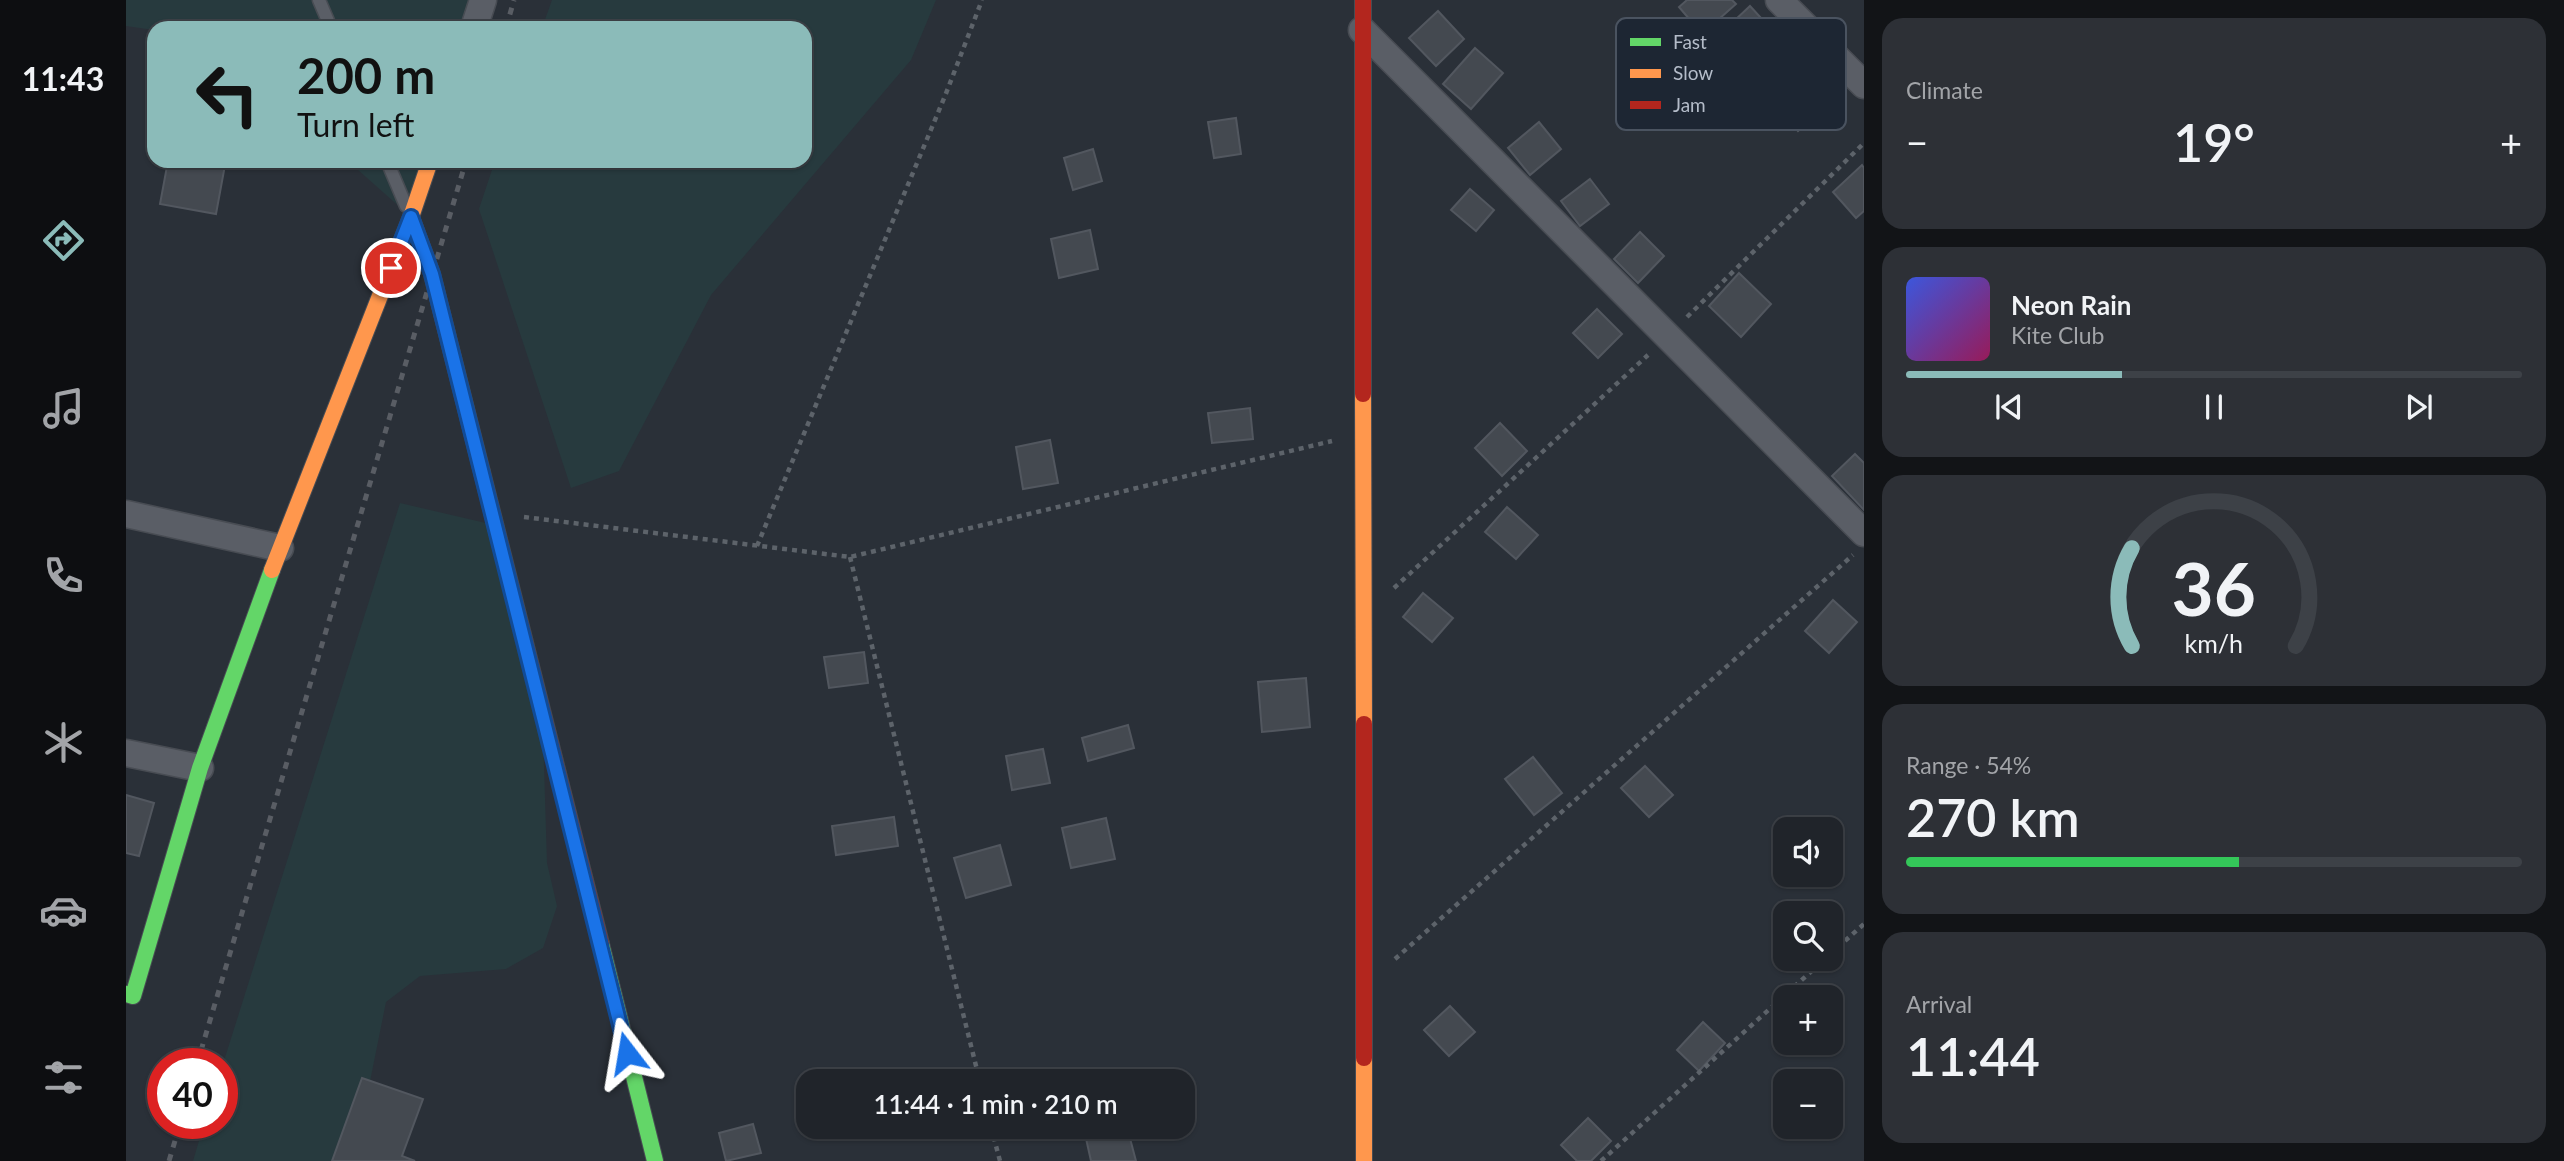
<!DOCTYPE html>
<html lang="en">
<head>
<meta charset="utf-8">
<style>
	:root { --surface:#20242a; --page:#2d3036; --text:#f1f3f6; --muted:#a2a4a8; --line:#3d4147; --accent:#8bbbb9 }
	body { margin:0; font-family:Lato,sans-serif; background:var(--page); color:var(--text); height:100vh; display:flex; flex-direction:column; font-size:26px; white-space:nowrap }
	* { box-sizing:border-box; margin:0 }
	p { font-size:23px; color:var(--muted) }
	.icon { flex:none; width:38px; height:38px; fill:none; stroke:currentColor; stroke-width:2; stroke-linecap:round; stroke-linejoin:round }
	.map { position:relative; flex:1; overflow:hidden }
	.side { display:flex; flex-direction:column; gap:18px; padding:18px; background:#121417; width:700px }
	.side>* { flex:none }
	.hud { position:absolute; left:21px; top:21px; width:665px; height:147px; border-radius:21px; box-shadow:0 2px 5px #0004,0 0 0 2px var(--line); background:#8bbbb9; color:#111; overflow:hidden }
	.tools { position:absolute; left:1647px; top:817px; display:grid; gap:14px }
	.tools a { display:grid; place-items:center; width:70px; height:70px; border-radius:14px; background:var(--surface); box-shadow:0 2px 5px #0004,0 0 0 2px var(--line); font-size:35px }
	.speed { position:absolute; left:21px; top:1048px; display:flex; gap:14px; font-size:35px; font-weight:700; text-align:center }
	.speed>* { display:grid; place-content:center; width:91px; height:91px; border-radius:50%; background:var(--surface); box-shadow:0 2px 5px #0004,0 0 0 2px var(--line); line-height:1 }
	.speed .limit { border:10px solid #d22; background:#fff; color:#111 }
	.pin { position:absolute; display:grid; place-items:center; width:60px; height:60px; color:#fff; margin:-30px; border:4px solid #fff; border-radius:50%; box-shadow:0 2px 7px #0007 }
	.me { position:absolute; width:77px; margin:-38px; rotate:346deg; stroke-linejoin:round; filter:drop-shadow(0 0 5px #0008) }
	.turn { display:flex; align-items:center; gap:24px; height:147px; padding:0 35px; font-size:32px }
	.turn .icon { width:91px; height:91px; stroke-width:2.5 }
	.turn b { display:block; font-size:49px; line-height:60px }
	.big { font-size:52px; font-weight:600; line-height:1.1 }
	.side .card { flex:1; display:flex; flex-direction:column; justify-content:center; gap:10px; min-width:0; padding:0 24px; border-radius:21px; background:var(--page) }
	.side .dial { align-items:center; gap:0 }
	.dial svg { height:182px; overflow:visible; fill:none; stroke:var(--line); stroke-width:7; stroke-linecap:round; text-anchor:middle }
	.dial text { fill:var(--text); stroke:none }
	.song { display:flex; align-items:center; gap:21px }
	.cover { width:84px; height:84px; border-radius:10px; background:linear-gradient(135deg,hsl(230 70% 55%),hsl(330 70% 35%)) }
	.played { height:7px; border-radius:4px; background:linear-gradient(90deg,var(--accent) 35%,var(--line) 35%) }
	.keys { display:flex; justify-content:space-around; direction:ltr }
	.heat { display:flex; justify-content:space-between; align-items:center; font-size:38px; direction:ltr }
	.charge { height:10px; border-radius:5px; background:linear-gradient(90deg,#34c759 54%,var(--line) 0) }
	.trip { position:absolute; left:670px; top:1069px; width:399px; height:70px; border-radius:21px; background:var(--surface); box-shadow:0 2px 5px #0004,0 0 0 2px var(--line); font-weight:600; line-height:70px; text-align:center }
	main { display:flex; flex:1; min-height:0 }
	.menu { display:flex; flex-direction:column; width:126px; justify-content:space-around; align-items:center; background:#0d0e11; color:var(--muted) }
	.menu .icon { width:49px; height:49px }
	.menu .selected { color:var(--accent) }
	.menu b { font-size:32px; color:var(--text) }
	.map>svg:first-child { display:block }
	.green { fill:#273a3e }
	.building { fill:#444950; stroke:#52575f; stroke-width:2 }
	.lines { fill:none; stroke-linecap:round; stroke-linejoin:round }
	.lane-casing { stroke:#484c53; stroke-width:15 }
	.street-casing { stroke:#484c53; stroke-width:29 }
	.fast-casing { stroke:#484c53; stroke-width:18 }
	.slow-casing { stroke:#484c53; stroke-width:18 }
	.jam-casing { stroke:#484c53; stroke-width:18 }
	.path { stroke:#5d636a; stroke-width:4.5; stroke-dasharray:5 5; stroke-linecap:butt }
	.lane { stroke:#5a5e66; stroke-width:12 }
	.street { stroke:#5a5e66; stroke-width:26 }
	.fast { stroke:#63d668; stroke-width:16 }
	.slow { stroke:#ff974d; stroke-width:16 }
	.jam { stroke:#b3261e; stroke-width:16 }
	.rail { stroke:#595d64; stroke-width:5; stroke-dasharray:7 7; stroke-linecap:butt }
	.route-casing { stroke:#114b97; stroke-width:18 }
	.route { stroke:#1a73e8; stroke-width:12 }
	.key { fill:#1d2633; stroke:#4a5360; stroke-width:2 }
	.key-label { font-size:19px; fill:#b4bcc9 }
</style>
</head>
<body>
<main>
<nav class="menu">
<b>11:43</b>
<svg class="icon selected" aria-label="directions" viewBox="0 0 24 24"><path d="M12 3l9 9-9 9-9-9zM9 14v-3h6M13 9l2 2-2 2"/></svg>
<svg class="icon" aria-label="music" viewBox="0 0 24 24"><path d="M9 18V5l10-2v13"/><circle cx="6" cy="18" r="3"/><circle cx="16" cy="16" r="3"/></svg>
<svg class="icon" aria-label="phone" viewBox="0 0 24 24"><path d="M5 4h4l2 5-3 2q2 4 5 5l2-3 5 2v4C11 20 4 13 5 4z"/></svg>
<svg class="icon" aria-label="climate" viewBox="0 0 24 24"><path d="M12 3v18M4 7l16 10M4 17L20 7"/></svg>
<svg class="icon" aria-label="car" viewBox="0 0 24 24"><path d="M5 17H2v-5l4-1 3-4h7l3 4 3 1v5h-3M9 17h6M6 11h13"/><circle cx="7" cy="17" r="2"/><circle cx="17" cy="17" r="2"/></svg>
<svg class="icon" aria-label="filters" viewBox="0 0 24 24"><path d="M4 7h16M4 17h16"/><circle cx="9" cy="7" r="2"/><circle cx="15" cy="17" r="2"/></svg>
</nav>
<div class="map">
<svg width="1738" height="1161" viewBox="0 0 1738 1161">
	<rect width="100%" height="100%" fill="#2a3038"/>
	<!-- green -->
	<g class="green">
		<polygon points="0,0 357,0 348,28 28,28 28,30 0,26"/>
		<polygon points="426,0 810,0 785,60 585,295 493,471 445,488 353,209 369,161 679,161 679,28 416,28"/>
		<polygon points="222,161 304,161 285,217"/>
		<polygon points="274,503 364,524 417,734 421,863 431,906 417,948 380,969 294,976 260,1002 228,1161 67,1161 78,1124 96,1124 96,1067"/>
	</g>
	<!-- building -->
	<g class="building">
		<polygon points="1561,0 1606,0 1610,4 1576,34 1553,7"/>
		<polygon points="1624,6 1646,30 1613,61 1591,37"/>
		<polygon points="1312,11 1338,39 1310,66 1283,38"/>
		<polygon points="1349,48 1377,73 1345,109 1317,84"/>
		<polygon points="1680,79 1702,104 1672,131 1650,106"/>
		<polygon points="1110,118 1115,154 1088,158 1082,122"/>
		<polygon points="1413,122 1435,149 1404,175 1382,148"/>
		<polygon points="967,149 976,181 947,190 938,158"/>
		<polygon points="42,161 75,161 99,165 90,214 34,204"/>
		<polygon points="1736,165 1738,168 1738,211 1730,218 1707,192"/>
		<polygon points="1464,179 1483,204 1454,226 1435,201"/>
		<polygon points="1344,189 1368,210 1350,231 1325,210"/>
		<polygon points="964,230 972,269 933,278 925,239"/>
		<polygon points="1514,232 1538,256 1512,283 1488,259"/>
		<polygon points="1613,273 1645,304 1615,337 1583,306"/>
		<polygon points="1471,309 1496,334 1472,358 1447,333"/>
		<polygon points="1124,408 1127,439 1086,443 1082,413"/>
		<polygon points="1374,423 1401,451 1376,476 1349,448"/>
		<polygon points="924,440 932,483 897,489 890,447"/>
		<polygon points="1729,454 1738,463 1738,510 1706,476"/>
		<polygon points="1381,507 1412,535 1390,559 1359,532"/>
		<polygon points="1297,593 1327,618 1306,642 1277,617"/>
		<polygon points="1707,600 1731,622 1703,653 1679,631"/>
		<polygon points="738,652 742,683 703,688 698,657"/>
		<polygon points="1180,678 1184,727 1136,732 1132,682"/>
		<polygon points="1002,725 1008,748 962,761 956,738"/>
		<polygon points="917,749 924,783 886,790 880,756"/>
		<polygon points="1407,757 1436,793 1408,815 1379,779"/>
		<polygon points="1519,766 1547,795 1523,817 1495,788"/>
		<polygon points="0,795 28,803 13,856 0,853"/>
		<polygon points="768,817 772,846 710,855 706,826"/>
		<polygon points="980,818 989,859 945,868 936,828"/>
		<polygon points="874,845 885,885 840,898 828,858"/>
		<polygon points="1324,1006 1349,1032 1323,1056 1298,1030"/>
		<polygon points="1577,1022 1599,1043 1573,1071 1551,1050"/>
		<polygon points="236,1078 297,1099 276,1156 289,1161 206,1161"/>
		<polygon points="1462,1118 1485,1141 1465,1161 1451,1161 1435,1145"/>
		<polygon points="627,1124 635,1153 600,1161 593,1133"/>
		<polygon points="988,1127 1001,1127 1010,1161 965,1161 959,1134"/>
	</g>
	<g class="lines">
		<defs>
			<g id="lane">
				<polyline points="193,0 205,28"/>
				<polyline points="261,161 280,206"/>
			</g>
			<g id="street">
				<polyline points="1653,0 1738,85"/>
				<polyline points="348,28 357,0"/>
				<polyline points="1236,30 1738,533"/>
				<polyline points="0,514 154,548"/>
				<polyline points="0,753 74,768"/>
			</g>
			<g id="fast">
				<polyline points="475,944 529,1161"/>
				<polyline points="0,994 7,996 74,768 146,570"/>
			</g>
			<g id="slow">
				<polyline points="285,217 306,274 356,472"/>
				<polyline points="1237,394 1238,724"/>
				<polyline points="146,570 285,217 304,161"/>
				<polyline points="1238,1058 1238,1161"/>
			</g>
			<g id="jam">
				<polyline points="1237,0 1237,394"/>
				<polyline points="356,472 475,944"/>
				<polyline points="1238,724 1238,1058"/>
			</g>
		</defs>
		<!-- lane casing -->
		<use href="#lane" class="lane-casing"/>
		<!-- street casing -->
		<use href="#street" class="street-casing"/>
		<!-- fast casing -->
		<use href="#fast" class="fast-casing"/>
		<!-- slow casing -->
		<use href="#slow" class="slow-casing"/>
		<!-- jam casing -->
		<use href="#jam" class="jam-casing"/>
		<!-- path -->
		<g class="path">
			<polyline points="1561,317 1738,143"/>
			<polyline points="398,517 724,557 1206,441"/>
			<polyline points="631,546 819,96 856,0"/>
			<polyline points="724,557 854,1082"/>
			<polyline points="1268,588 1522,355"/>
			<polyline points="1704,954 1738,924"/>
			<polyline points="1269,959 1727,555"/>
			<polyline points="865,1127 874,1161"/>
			<polyline points="1475,1161 1699,959"/>
		</g>
		<!-- lane -->
		<use href="#lane" class="lane"/>
		<!-- street -->
		<use href="#street" class="street"/>
		<!-- fast -->
		<use href="#fast" class="fast"/>
		<!-- slow -->
		<use href="#slow" class="slow"/>
		<!-- jam -->
		<use href="#jam" class="jam"/>
		<!-- rail -->
		<g class="rail">
			<polyline points="380,28 388,0"/>
			<polyline points="71,1064 340,161"/>
			<polyline points="43,1161 54,1124"/>
		</g>
	</g>
	<g class="lines">
		<defs>
			<polyline id="route" points="265,268 285,217 306,274 501,1053"/>
		</defs>
		<!-- route casing -->
		<use href="#route" class="route-casing"/>
		<!-- route -->
		<use href="#route" class="route"/>
	</g>
	<!-- legend -->
	<rect x="1490" y="18" width="230" height="112" rx="10" class="key"/>
	<rect x="1504" y="38" width="31" height="8" fill="#63d668"/>
	<rect x="1504" y="69" width="31" height="9" fill="#ff974d"/>
	<rect x="1504" y="101" width="31" height="8" fill="#b3261e"/>
	<g class="key-label">
		<text x="1547" y="49">Fast</text>
		<text x="1547" y="80">Slow</text>
		<text x="1547" y="112">Jam</text>
	</g>
</svg>
<div class="tools">
<a><svg class="icon" aria-label="sound" viewBox="0 0 24 24"><path d="M4 9h4l5-4v14l-5-4H4zM17 9q2 3 0 6"/></svg></a>
<a><svg class="icon" aria-label="search" viewBox="0 0 24 24"><circle cx="10" cy="10" r="6"/><path d="M15 15l6 6"/></svg></a>
<a>+</a>
<a>−</a>
</div>
<div class="speed"><div class="limit">40</div></div>
<div class="pin" style="left:265px;top:268px;background:#d93025"><svg class="icon" aria-label="arrive" viewBox="0 0 24 24"><path d="M6 21V4h12l-3 4 3 4H6"/></svg></div>
<svg class="me" style="left:501px;top:1053px" viewBox="-20 -20 40 40"><path d="M0-17L14 15 0 8-14 15z" fill="#1a73e8" stroke="#fff" stroke-width="4"/></svg>
<div class="trip">11:44 · 1 min · 210 m</div>
<div class="hud">
<div class="turn"><svg class="icon" aria-label="left" viewBox="0 0 24 24"><path d="M17 20v-9H6M10 6l-5 5 5 5"/></svg><div><b>200 m</b>Turn left</div></div>
</div>
</div>
<section class="side">
<div class="card"><p>Climate</p>
<div class="heat"><a>−</a><b class="big">19°</b><a>+</a></div>
</div>
<div class="card">
<div class="song"><i class="cover"></i><div><b>Neon Rain</b><p>Kite Club</p></div></div>
<div class="played"></div>
<div class="keys"><svg class="icon" aria-label="previous" viewBox="0 0 24 24"><path d="M18 5L8 12l10 7zM5 5v14"/></svg><svg class="icon" aria-label="pause" viewBox="0 0 24 24"><path d="M8 5v14M16 5v14"/></svg><svg class="icon" aria-label="next" viewBox="0 0 24 24"><path d="M6 5l10 7-10 7zM19 5v14"/></svg></div>
</div>
<div class="card dial"><svg viewBox="0 0 100 80">
<path d="M14 69A42 42 0 1 1 86 69"/>
<path d="M14 69A42 42 0 0 1 14 26" stroke="#8bbbb9"/>
<text x="50" y="56" font-size="32" font-weight="700">36</text>
<text x="50" y="72" font-size="11">km/h</text>
</svg></div>
<div class="card"><p>Range · 54%</p><b class="big">270 km</b><div class="charge"></div></div>
<div class="card"><p>Arrival</p><b class="big">11:44</b></div>
</section>
</main>
</body>
</html>
